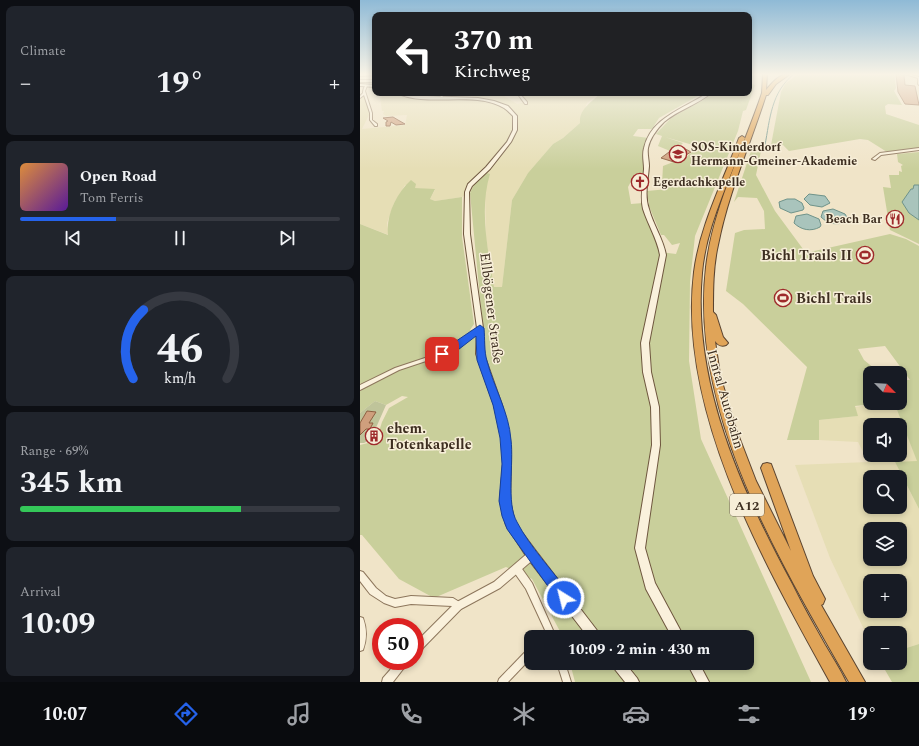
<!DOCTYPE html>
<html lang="en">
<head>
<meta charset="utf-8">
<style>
	:root { --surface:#171b24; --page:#20242c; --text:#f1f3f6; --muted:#9ea1a6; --line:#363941; --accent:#2563eb }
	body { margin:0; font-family:Spectral,serif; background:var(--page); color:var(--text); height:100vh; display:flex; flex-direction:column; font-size:15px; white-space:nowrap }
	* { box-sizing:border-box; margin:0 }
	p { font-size:13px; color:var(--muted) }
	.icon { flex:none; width:22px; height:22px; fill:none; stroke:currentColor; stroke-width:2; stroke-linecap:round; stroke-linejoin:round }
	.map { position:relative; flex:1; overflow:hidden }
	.drawer { display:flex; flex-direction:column; gap:6px; padding:6px; background:#0d0f14; width:360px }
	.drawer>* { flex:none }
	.banner { position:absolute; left:12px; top:12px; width:380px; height:84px; border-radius:8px; box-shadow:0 2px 6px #0003; background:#202124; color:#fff; overflow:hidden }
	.needle { width:26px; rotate:114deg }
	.tools { position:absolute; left:503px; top:366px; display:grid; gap:8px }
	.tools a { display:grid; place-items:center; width:44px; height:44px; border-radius:8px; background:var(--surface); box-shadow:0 2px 6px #0003; font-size:20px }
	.speed { position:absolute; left:12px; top:618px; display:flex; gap:8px; font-size:20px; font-weight:700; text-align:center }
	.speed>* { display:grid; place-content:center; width:52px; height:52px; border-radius:50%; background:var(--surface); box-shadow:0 2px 6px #0003; line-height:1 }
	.speed .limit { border:6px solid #d22; background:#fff; color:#111 }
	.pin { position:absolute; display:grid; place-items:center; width:34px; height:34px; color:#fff; margin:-17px; border-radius:8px; box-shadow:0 2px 6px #0006 }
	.me { position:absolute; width:44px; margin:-22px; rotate:324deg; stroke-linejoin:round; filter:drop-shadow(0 0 3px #0008) }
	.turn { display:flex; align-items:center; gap:14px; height:84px; padding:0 16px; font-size:18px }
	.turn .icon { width:52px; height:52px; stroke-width:2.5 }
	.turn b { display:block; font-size:28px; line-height:34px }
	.big { font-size:30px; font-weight:700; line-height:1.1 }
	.drawer .tile { flex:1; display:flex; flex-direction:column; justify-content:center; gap:6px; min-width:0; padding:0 14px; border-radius:8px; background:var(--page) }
	.drawer .dial { align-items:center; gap:0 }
	.dial svg { height:104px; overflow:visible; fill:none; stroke:var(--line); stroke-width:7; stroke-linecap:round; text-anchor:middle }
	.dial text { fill:var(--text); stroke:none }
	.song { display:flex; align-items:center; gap:12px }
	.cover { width:48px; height:48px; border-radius:6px; background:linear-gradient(135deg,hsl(30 70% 55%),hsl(270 70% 35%)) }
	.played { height:4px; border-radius:2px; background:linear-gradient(90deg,var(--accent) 30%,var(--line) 30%) }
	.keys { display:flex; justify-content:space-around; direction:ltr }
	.heat { display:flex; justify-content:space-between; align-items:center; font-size:22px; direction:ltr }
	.charge { height:6px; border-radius:3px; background:linear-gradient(90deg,#34c759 69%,var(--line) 0) }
	.trip { position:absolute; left:164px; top:630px; width:230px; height:40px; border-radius:8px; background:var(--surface); box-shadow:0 2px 6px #0003; font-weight:700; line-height:40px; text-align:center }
	.menu { display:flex; height:64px; justify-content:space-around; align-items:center; background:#090b0e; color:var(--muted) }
	.menu .icon { width:28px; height:28px }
	.menu .on { color:var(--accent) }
	.menu b { font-size:18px; color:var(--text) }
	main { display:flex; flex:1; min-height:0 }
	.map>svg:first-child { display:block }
	.farmland { fill:#e6deb5; fill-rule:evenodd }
	.green { fill:#c9cf9b; fill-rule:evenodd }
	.cemetery { fill:#bfc49a }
	.water { fill:#a9c4bc; stroke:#6f938a }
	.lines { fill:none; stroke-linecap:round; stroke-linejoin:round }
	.stream { stroke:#6f938a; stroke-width:1 }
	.building { fill:#cf9f7d; stroke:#8d5f41 }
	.minor-casing { stroke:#8d765c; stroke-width:2 }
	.tertiary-casing { stroke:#8d765c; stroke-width:2 }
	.secondary-casing { stroke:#6f573f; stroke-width:2 }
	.motorway-casing { stroke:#5b4430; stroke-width:2 }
	.minor { fill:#faf1dc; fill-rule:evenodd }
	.tertiary { fill:#faf1dc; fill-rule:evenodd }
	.secondary { fill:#faf1dc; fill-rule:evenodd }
	.motorway { fill:#e0a458; fill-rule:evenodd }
	.route { fill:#2563eb; stroke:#184099 }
	.labels { text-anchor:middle; stroke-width:3; stroke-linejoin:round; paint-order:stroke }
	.far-poi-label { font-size:12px; font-weight:bold; fill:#3d2e20; stroke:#f7eed8; text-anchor:start }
	.shield { fill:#f7eed8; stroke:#756857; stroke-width:1 }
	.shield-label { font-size:13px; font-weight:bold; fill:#3d2e20 }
	.poi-label { font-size:14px; font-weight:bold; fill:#3d2e20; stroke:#f7eed8; text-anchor:start }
	.street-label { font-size:14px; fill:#3d2e20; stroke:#f7eed8 }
</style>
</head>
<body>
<main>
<section class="drawer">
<div class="tile"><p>Climate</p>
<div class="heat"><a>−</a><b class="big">19°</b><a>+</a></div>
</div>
<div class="tile">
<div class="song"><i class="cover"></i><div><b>Open Road</b><p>Tom Ferris</p></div></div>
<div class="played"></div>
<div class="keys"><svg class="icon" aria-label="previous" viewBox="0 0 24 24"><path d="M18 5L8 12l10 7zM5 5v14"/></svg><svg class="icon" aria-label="pause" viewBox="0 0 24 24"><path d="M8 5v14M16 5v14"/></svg><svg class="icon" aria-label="next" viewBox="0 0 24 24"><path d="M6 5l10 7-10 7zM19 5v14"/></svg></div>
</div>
<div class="tile dial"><svg viewBox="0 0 100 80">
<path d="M14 69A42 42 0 1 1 86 69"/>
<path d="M14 69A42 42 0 0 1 22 16" stroke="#2563eb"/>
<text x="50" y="56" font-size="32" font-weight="700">46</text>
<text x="50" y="72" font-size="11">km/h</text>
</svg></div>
<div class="tile"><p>Range · 69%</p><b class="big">345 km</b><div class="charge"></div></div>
<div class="tile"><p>Arrival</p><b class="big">10:09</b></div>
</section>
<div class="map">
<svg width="559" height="682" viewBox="0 0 559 682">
	<rect width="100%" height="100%" fill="#f0e4c8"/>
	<!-- farmland -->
	<g class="farmland">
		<polygon points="5,93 10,113 2,129 45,125 47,115 26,116 23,114 24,111 22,111 20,97 30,93 41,93 48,96 111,98 115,94 147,93 150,94 144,96 157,104 166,102 157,93 240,93 227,103 220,123 203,138 193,144 168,173 152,200 142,287 134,287 126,238 125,189 130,174 115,183 110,193 102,197 75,201 70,199 75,190 54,188 45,185 34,203 27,223 29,235 0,224 0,97"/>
		<path d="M513,404l24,6 21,52h-23l24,47v135l-19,6v-17h-30v9l-40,-84 -35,-93 73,-3 -10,-20 -39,-2v-20l38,-4 -2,-9zM510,425h30v30h-30zM510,477h30v30h-30zM510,529h30v30h-30zM510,581h30v30h-30z"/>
	</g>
	<!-- green -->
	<g class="green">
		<path d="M389,74l5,2 -4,7 5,2 -9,25 -3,1 -5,20 -43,105 -5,46 -1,79 12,78 110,243h-236l-5,-19h177v-26h-184l-31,-58 -26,-12 -72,31 -35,-19 -37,-44h-2v-90l16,-4 6,-19 7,-14 19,-11 -6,-1 -16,9 -11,-4 -15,12v-22l2,-1 -2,-8v-158l28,11c-2,-20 8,-41 23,-55l5,4 -1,4 20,1 -5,10 5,2 27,-4v40l12,87 -4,6 13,-1 -13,-136 5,-10 12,-10 3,1c-11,36 -2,76 4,113h8l10,-87 16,-27 25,-29 10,-6 17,-15c-1,-15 12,-20 20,-30h103l-44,25 -7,11h-14l-5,7 16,2 -6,36h-8l-7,13 3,17 12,-1 17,49 16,2 4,-11 -8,2 -8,-10h-3l-12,-29 -2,-15 21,-2 -6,-5 1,-18 23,-9 6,-5 1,-7 -28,-8 18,6 -7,7 -3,-1 -3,2 -12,-5 4,-10 -6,-2 15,-16 32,-18 7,-7h39z"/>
		<polygon points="438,74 534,74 536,88 534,91 542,105 528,104 525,106 526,114 559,125 559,148 527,152 508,140 500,139 429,151 423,145 409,147 411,145 421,92 425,84"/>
		<path d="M392,148l9,3 -5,24 19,36 28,38 7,3 80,-18 16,5 13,7v263l-24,-47 22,-1 -20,-51 -24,-6 -18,2 3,10 -39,4v20h-32l20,-73 -64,-63 -17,-13 9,-58 9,-3 21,-1 -1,-18 -7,-13 -19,-1 -4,5zM525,346l25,34h-10v23h-30v-30h8l-9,-3 -1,-3 7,2 -11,-9 -6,-11z"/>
		<polygon points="559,152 559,244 530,230 523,187 531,188 529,175 539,175 539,171 542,172 541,166 543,165 538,162 537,154"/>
		<polygon points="559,644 559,682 532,682 521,663 540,663 540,650"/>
	</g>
	<!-- cemetery -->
	<polygon class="cemetery" points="15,401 26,405 15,430 18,436 4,443 0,443 0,435 6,429 10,428 13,423 9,423 15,412 7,411 0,423 0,413"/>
	<!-- water -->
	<g class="water">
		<polygon points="554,185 559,185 559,220 549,213 542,202 551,189 553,189"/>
		<polygon points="449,194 465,196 470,203 462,207 450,205 444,199"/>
		<polygon points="427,199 435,199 442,203 444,208 443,210 431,213 420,208 419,202"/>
		<path d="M473,209l12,5 3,5 -1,2c-9,5 -19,3 -26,-4l2,-6z"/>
		<path d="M447,214l12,5 2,6 -1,2c-9,5 -19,3 -26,-4l2,-7z"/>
	</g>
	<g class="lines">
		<!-- stream -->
		<path class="stream" d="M405,145c5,-26 6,-53 29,-71"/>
	</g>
	<!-- building -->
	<g class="building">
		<polygon points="536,74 544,75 545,85 555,86 559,105 545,104 538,92"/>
		<polygon points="33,117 38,120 45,124 36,125 31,122 30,126 26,126 26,122 28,121 23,118"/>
		<polygon points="322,147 331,152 314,162 301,158 313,149 316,151"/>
		<polygon points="7,411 16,412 9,423 13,423 10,429 6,429 0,435 0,423"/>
	</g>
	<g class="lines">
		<defs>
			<g id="minor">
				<polygon points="545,74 547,74 559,77 559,85 558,84 558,78"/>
				<rect x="0" y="80" width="15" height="2"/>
				<path d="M6,85l1,1 -2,5 7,22v7l5,4v2h-2l-5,-6v-7l-6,-18 -4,3v-2l3,-3c0,-2 1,-7 3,-8z"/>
				<polygon points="67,93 69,93 67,98 66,99 65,98"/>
				<polygon points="82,93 84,93 82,98 80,98"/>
				<polygon points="157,93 159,93 167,102 167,104 165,104"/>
				<polygon points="559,148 559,150 521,155 515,160 512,159 520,153"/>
				<polygon points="120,326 122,327 122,329 93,352 39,370 0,390 0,385 35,368 89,350"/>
				<polygon points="157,565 160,566 172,583 196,637 181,637 185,630 166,589 154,572 153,569 154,566"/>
				<polygon points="0,571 3,572 16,588 26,596 35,599 51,596 93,598 101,603 102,606 101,609 98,610 92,606 51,604 35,607 24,603 10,594 0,581"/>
				<path d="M0,617l3,1c4,11 4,21 0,32l-3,1z"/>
				<polygon points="171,648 171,658 148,682 138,682 139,679 168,649"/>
				<polygon points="197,663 205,663 211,682 203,682"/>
			</g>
			<g id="tertiary">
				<polygon points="172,551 175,552 176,555 175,558 140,588 101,609 58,653 55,655 55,643 95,603 134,582 169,552"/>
				<polygon points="38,661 49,661 47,664 33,682 22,682 23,678"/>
			</g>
			<g id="secondary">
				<polygon points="0,74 15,74 15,75 0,76"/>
				<polygon points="0,84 15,85 15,87 0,86"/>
				<path d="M37,93l29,3 52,2 16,3 14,5 9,10v14l-6,12 -21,27 -18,17 -3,6 1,42 13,94 1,26 18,51 8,33 1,26 -1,37 5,22 21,28 63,82 2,4h-13l-60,-78 -22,-34 -6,-24 3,-37 -1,-26 -8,-33 -18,-51 1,-26 -13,-94 1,-42 3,-8 18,-17 21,-25 6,-12v-14c-3,-3 -6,-6 -9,-8 -30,-18 -77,0 -107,-15z"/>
				<path d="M347,93h4c-14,12 -33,17 -47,29 -7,7 -14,16 -16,26 -1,6 1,12 1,18 -1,15 -5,29 0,43 4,16 14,29 17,46l-17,88 2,29 8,35 1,38 -15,103 10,35 29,54h-12l-26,-48 -11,-41 17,-103 -1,-38 -8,-35 -2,-29 19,-88c-3,-17 -12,-30 -17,-46 -3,-13 0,-26 1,-40 0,-7 -2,-14 0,-21 7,-31 40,-39 63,-55z"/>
				<polygon points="251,663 265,663 277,678 279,682 265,682 253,667"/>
				<polygon points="327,663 339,663 349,682 337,682"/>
			</g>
			<g id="motorway">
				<path d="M403,74h4l-1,16c6,-7 14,-17 24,-16l-14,10 -8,11h-2c-16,50 -38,98 -48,150 -5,22 -5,45 -5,67l3,3 7,22 5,6 -2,2c-5,2 -8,0 -11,-4l5,34 16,54 20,52 35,70 -30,-83 2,-4 4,-1 4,1 42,112 12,23 -2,5 -2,1 44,77h-16c-69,-121 -160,-270 -143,-415 7,-60 37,-117 56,-174z"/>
				<path d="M382,136l3,2c-16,44 -39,88 -43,135 -10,109 39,217 90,311 10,21 22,41 33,61 7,12 15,24 21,37h-16c-65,-118 -153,-271 -136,-410 6,-47 29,-90 45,-134z"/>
			</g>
		</defs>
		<!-- minor casing -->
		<use href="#minor" class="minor-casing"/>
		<!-- tertiary casing -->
		<use href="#tertiary" class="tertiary-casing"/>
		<!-- secondary casing -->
		<use href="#secondary" class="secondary-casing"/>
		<!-- motorway casing -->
		<use href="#motorway" class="motorway-casing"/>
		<!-- minor -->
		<use href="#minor" class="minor"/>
		<!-- tertiary -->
		<use href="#tertiary" class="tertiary"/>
		<!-- secondary -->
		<use href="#secondary" class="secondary"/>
		<!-- motorway -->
		<use href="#motorway" class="motorway"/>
	</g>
	<!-- sky -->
	<linearGradient id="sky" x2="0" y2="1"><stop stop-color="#8fbad6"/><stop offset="0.44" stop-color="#f8f3e6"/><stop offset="1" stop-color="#f8f3e6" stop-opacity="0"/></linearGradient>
	<rect width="559" height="169" fill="url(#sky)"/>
	<!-- route -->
	<path class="route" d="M120,325l4,3c1,11 0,23 3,33 7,27 22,51 24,79 3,23 -5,63 6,82 13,25 35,48 52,71l2,5 -2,5 -5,2 -4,-2 -53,-74 -5,-13 -3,-15 3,-37 -2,-26 -7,-33 -16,-45 -1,-24 -22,17 -12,5 -5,-4z"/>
	<!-- icons -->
	<defs>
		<symbol id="school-ring" viewBox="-11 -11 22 22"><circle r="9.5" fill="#f7eed8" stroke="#9e2a2b" stroke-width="1.5"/><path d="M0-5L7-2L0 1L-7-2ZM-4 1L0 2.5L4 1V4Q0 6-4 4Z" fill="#9e2a2b"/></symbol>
		<symbol id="church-ring" viewBox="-11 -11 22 22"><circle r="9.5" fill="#f7eed8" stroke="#9e2a2b" stroke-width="1.5"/><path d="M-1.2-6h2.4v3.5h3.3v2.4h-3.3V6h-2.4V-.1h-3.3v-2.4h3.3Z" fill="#9e2a2b"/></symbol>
		<symbol id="restaurant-ring" viewBox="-11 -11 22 22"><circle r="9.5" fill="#f7eed8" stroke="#9e2a2b" stroke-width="1.5"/><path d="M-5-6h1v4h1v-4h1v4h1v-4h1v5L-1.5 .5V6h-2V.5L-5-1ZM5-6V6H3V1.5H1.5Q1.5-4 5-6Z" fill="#9e2a2b"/></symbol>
		<symbol id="stadium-ring" viewBox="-11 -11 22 22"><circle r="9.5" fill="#f7eed8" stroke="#9e2a2b" stroke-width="1.5"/><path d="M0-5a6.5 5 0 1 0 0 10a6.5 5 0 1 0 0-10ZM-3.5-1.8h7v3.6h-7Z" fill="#9e2a2b"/></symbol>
		<symbol id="building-ring" viewBox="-11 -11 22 22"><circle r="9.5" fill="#f7eed8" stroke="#9e2a2b" stroke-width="1.5"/><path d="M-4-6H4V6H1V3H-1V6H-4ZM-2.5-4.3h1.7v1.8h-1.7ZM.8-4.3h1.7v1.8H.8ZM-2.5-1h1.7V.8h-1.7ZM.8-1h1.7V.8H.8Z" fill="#9e2a2b"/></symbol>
	</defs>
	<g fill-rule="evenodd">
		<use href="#school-ring" x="308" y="144" width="20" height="20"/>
		<use href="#church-ring" x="270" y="172" width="20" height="20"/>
		<use href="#restaurant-ring" x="525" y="209" width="20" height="20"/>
		<use href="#stadium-ring" x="495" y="245" width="20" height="20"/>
		<use href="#stadium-ring" x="413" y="288" width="20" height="20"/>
		<use href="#building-ring" x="4" y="426" width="20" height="20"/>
	</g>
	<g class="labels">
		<!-- far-poi labels -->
		<g class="far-poi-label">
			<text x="331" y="151">SOS-Kinderdorf<tspan x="331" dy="14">Hermann-Gmeiner-Akademie</tspan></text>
			<text x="293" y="186">Egerdachkapelle</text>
			<text x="522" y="223" text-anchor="end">Beach Bar</text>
		</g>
		<!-- shield labels -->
		<rect class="shield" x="370" y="494" width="34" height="22" rx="3"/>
		<g class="shield-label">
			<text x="387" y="510">A12</text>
		</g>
		<!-- poi labels -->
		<g class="poi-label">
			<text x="492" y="260" text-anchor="end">Bichl Trails II</text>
			<text x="436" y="303">Bichl Trails</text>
			<text x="27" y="433">ehem.<tspan x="27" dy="16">Totenkapelle</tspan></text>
		</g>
		<!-- street labels -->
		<g class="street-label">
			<text transform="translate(132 308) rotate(83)" y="5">Ellbögener Straße</text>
			<text transform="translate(366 399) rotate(74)" y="5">Inntal Autobahn</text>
		</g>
	</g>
</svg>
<div class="tools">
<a><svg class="needle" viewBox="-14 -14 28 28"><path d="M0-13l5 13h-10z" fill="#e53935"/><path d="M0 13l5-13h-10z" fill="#9ea1a6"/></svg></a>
<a><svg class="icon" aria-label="sound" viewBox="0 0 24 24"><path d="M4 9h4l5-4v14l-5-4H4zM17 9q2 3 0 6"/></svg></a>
<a><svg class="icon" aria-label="search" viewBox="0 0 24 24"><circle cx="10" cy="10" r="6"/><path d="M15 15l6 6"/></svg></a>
<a><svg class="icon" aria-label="layers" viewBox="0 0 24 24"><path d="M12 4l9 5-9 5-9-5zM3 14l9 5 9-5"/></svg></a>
<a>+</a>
<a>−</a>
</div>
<div class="speed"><div class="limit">50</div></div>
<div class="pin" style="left:82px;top:354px;background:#d93025"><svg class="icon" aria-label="arrive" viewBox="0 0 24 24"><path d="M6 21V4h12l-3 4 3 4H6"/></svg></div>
<svg class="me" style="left:204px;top:598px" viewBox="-20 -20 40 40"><circle r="17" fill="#2563eb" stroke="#fff" stroke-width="3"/><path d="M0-11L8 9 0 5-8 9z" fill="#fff"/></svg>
<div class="trip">10:09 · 2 min · 430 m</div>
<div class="banner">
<div class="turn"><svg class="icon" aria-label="left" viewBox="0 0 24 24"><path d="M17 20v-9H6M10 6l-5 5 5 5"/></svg><div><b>370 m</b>Kirchweg</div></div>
</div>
</div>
</main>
<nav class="menu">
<b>10:07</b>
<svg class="icon on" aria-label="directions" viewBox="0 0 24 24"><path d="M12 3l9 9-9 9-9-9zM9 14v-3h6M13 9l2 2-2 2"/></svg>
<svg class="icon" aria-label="music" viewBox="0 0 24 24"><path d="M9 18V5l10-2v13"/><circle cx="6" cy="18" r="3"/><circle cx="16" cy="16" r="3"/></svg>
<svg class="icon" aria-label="phone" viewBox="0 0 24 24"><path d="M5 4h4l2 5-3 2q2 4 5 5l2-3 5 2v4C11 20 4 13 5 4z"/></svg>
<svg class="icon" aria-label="climate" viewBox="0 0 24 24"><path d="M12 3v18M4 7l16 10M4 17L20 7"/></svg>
<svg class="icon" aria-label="car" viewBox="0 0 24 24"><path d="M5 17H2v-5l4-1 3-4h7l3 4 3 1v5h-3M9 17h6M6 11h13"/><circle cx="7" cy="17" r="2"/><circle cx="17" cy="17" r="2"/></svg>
<svg class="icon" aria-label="filters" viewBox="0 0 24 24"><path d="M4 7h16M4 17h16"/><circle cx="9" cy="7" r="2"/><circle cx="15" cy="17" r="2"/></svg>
<b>19°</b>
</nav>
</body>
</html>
